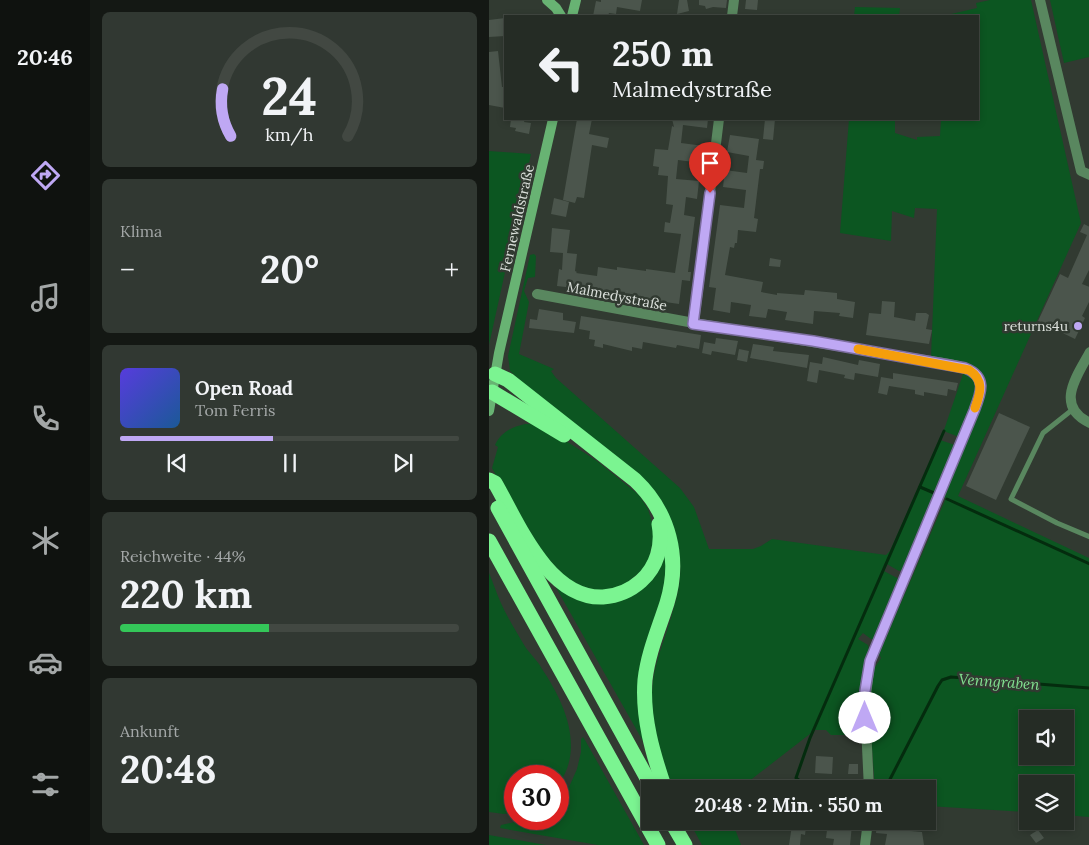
<!DOCTYPE html>
<html lang="de">
<head>
<meta charset="utf-8">
<style>
	:root { --surface:#252c25; --page:#313832; --text:#f1f3f6; --muted:#a3a7a7; --line:#424842; --accent:#bfa8f4 }
	body { margin:0; font-family:Lora,serif; background:var(--page); color:var(--text); height:100vh; display:flex; flex-direction:column; font-size:19px; white-space:nowrap }
	* { box-sizing:border-box; margin:0 }
	p { font-size:16px; color:var(--muted) }
	.icon { flex:none; width:28px; height:28px; fill:none; stroke:currentColor; stroke-width:2; stroke-linecap:round; stroke-linejoin:round }
	.map { position:relative; flex:1; overflow:hidden }
	.sheet { display:flex; flex-direction:column; gap:12px; padding:12px; background:#141814; width:399px }
	.sheet>* { flex:none }
	.top-card { position:absolute; left:15px; top:15px; width:475px; height:105px; border-radius:0px; box-shadow:0 2px 8px #0003,0 0 0 1px var(--line); background:#252c25; color:var(--text); overflow:hidden }
	.buttons { position:absolute; left:530px; top:710px; display:grid; gap:10px }
	.buttons a { display:grid; place-items:center; width:55px; height:55px; border-radius:0px; background:var(--surface); box-shadow:0 2px 8px #0003,0 0 0 1px var(--line); font-size:25px }
	.speed { position:absolute; left:15px; top:765px; display:flex; gap:10px; font-size:25px; font-weight:700; text-align:center }
	.speed>* { display:grid; place-content:center; width:65px; height:65px; border-radius:50%; background:var(--surface); box-shadow:0 2px 8px #0003,0 0 0 1px var(--line); line-height:1 }
	.speed .limit { border:8px solid #d22; background:#fff; color:#111 }
	.pin { position:absolute; display:grid; place-items:center; width:42px; height:42px; color:#fff; margin:-51px -21px; border-radius:50% 50% 50% 0; rotate:-45deg; box-shadow:0 0 5px #0007 }
	.pin .icon { rotate:45deg }
	.me { position:absolute; width:55px; margin:-28px; rotate:0deg; stroke-linejoin:round; filter:drop-shadow(0 0 4px #0008) }
	.turn { display:flex; align-items:center; gap:18px; height:105px; padding:0 25px; font-size:22px }
	.turn .icon { width:65px; height:65px; stroke-width:2.5 }
	.turn b { display:block; font-size:35px; line-height:42px }
	.big { font-size:38px; font-weight:700; line-height:1.1 }
	.sheet .widget { flex:1; display:flex; flex-direction:column; justify-content:center; gap:8px; min-width:0; padding:0 18px; border-radius:8px; background:var(--page) }
	.sheet .dial { align-items:center; gap:0 }
	.dial svg { height:130px; overflow:visible; fill:none; stroke:var(--line); stroke-width:7; stroke-linecap:round; text-anchor:middle }
	.dial text { fill:var(--text); stroke:none }
	.song { display:flex; align-items:center; gap:15px }
	.cover { width:60px; height:60px; border-radius:8px; background:linear-gradient(135deg,hsl(250 70% 55%),hsl(210 70% 35%)) }
	.played { height:5px; border-radius:2px; background:linear-gradient(90deg,var(--accent) 45%,var(--line) 45%) }
	.keys { display:flex; justify-content:space-around; direction:ltr }
	.heat { display:flex; justify-content:space-between; align-items:center; font-size:28px; direction:ltr }
	.charge { height:8px; border-radius:4px; background:linear-gradient(90deg,#34c759 44%,var(--line) 0) }
	.trip { position:absolute; left:152px; top:780px; width:295px; height:50px; border-radius:0px; background:var(--surface); box-shadow:0 2px 8px #0003,0 0 0 1px var(--line); font-weight:700; line-height:50px; text-align:center }
	main { display:flex; flex:1; min-height:0 }
	.tabs { display:flex; flex-direction:column; width:90px; justify-content:space-around; align-items:center; background:#0f120f; color:var(--muted) }
	.tabs .icon { width:35px; height:35px }
	.tabs .on { color:var(--accent) }
	.tabs b { font-size:22px; color:var(--text) }
	.map>svg:first-child { display:block }
	.green { fill:#0c5621; fill-rule:evenodd }
	.lines { fill:none; stroke-linecap:round; stroke-linejoin:round }
	.stream { stroke:#042c0e; stroke-width:3 }
	.building { fill:#4b554c }
	.service { stroke:#59875f; stroke-width:5 }
	.minor { stroke:#59875f; stroke-width:10 }
	.secondary { stroke:#68b373; stroke-width:10 }
	.motorway { stroke:#7bf491; stroke-width:15 }
	.route-casing { stroke:#7c6d9f; stroke-width:12 }
	.route { stroke:#bfa8f4; stroke-width:9 }
	.slow { stroke:#f59e0b; stroke-width:9 }
	.poi-dot { fill:#bfa8f4; stroke:#313a31; stroke-width:2 }
	.labels { text-anchor:middle; stroke-width:5; stroke-linejoin:round; paint-order:stroke }
	.street-label { font-size:14px; fill:#dbe0db; stroke:#313a31 }
	.poi-label { font-size:14px; fill:#dbe0db; stroke:#313a31; text-anchor:end }
	.water-label { font-size:15px; font-style:italic; fill:#82e190; stroke:#313a31 }
</style>
</head>
<body>
<main>
<nav class="tabs">
<b>20:46</b>
<svg class="icon on" aria-label="directions" viewBox="0 0 24 24"><path d="M12 3l9 9-9 9-9-9zM9 14v-3h6M13 9l2 2-2 2"/></svg>
<svg class="icon" aria-label="music" viewBox="0 0 24 24"><path d="M9 18V5l10-2v13"/><circle cx="6" cy="18" r="3"/><circle cx="16" cy="16" r="3"/></svg>
<svg class="icon" aria-label="phone" viewBox="0 0 24 24"><path d="M5 4h4l2 5-3 2q2 4 5 5l2-3 5 2v4C11 20 4 13 5 4z"/></svg>
<svg class="icon" aria-label="climate" viewBox="0 0 24 24"><path d="M12 3v18M4 7l16 10M4 17L20 7"/></svg>
<svg class="icon" aria-label="car" viewBox="0 0 24 24"><path d="M5 17H2v-5l4-1 3-4h7l3 4 3 1v5h-3M9 17h6M6 11h13"/><circle cx="7" cy="17" r="2"/><circle cx="17" cy="17" r="2"/></svg>
<svg class="icon" aria-label="filters" viewBox="0 0 24 24"><path d="M4 7h16M4 17h16"/><circle cx="9" cy="7" r="2"/><circle cx="15" cy="17" r="2"/></svg>
</nav>
<section class="sheet">
<div class="widget dial"><svg viewBox="0 0 100 80">
<path d="M14 69A42 42 0 1 1 86 69"/>
<path d="M14 69A42 42 0 0 1 9 40" stroke="#bfa8f4"/>
<text x="50" y="56" font-size="32" font-weight="700">24</text>
<text x="50" y="72" font-size="11">km/h</text>
</svg></div>
<div class="widget"><p>Klima</p>
<div class="heat"><a>−</a><b class="big">20°</b><a>+</a></div>
</div>
<div class="widget">
<div class="song"><i class="cover"></i><div><b>Open Road</b><p>Tom Ferris</p></div></div>
<div class="played"></div>
<div class="keys"><svg class="icon" aria-label="previous" viewBox="0 0 24 24"><path d="M18 5L8 12l10 7zM5 5v14"/></svg><svg class="icon" aria-label="pause" viewBox="0 0 24 24"><path d="M8 5v14M16 5v14"/></svg><svg class="icon" aria-label="next" viewBox="0 0 24 24"><path d="M6 5l10 7-10 7zM19 5v14"/></svg></div>
</div>
<div class="widget"><p>Reichweite · 44%</p><b class="big">220 km</b><div class="charge"></div></div>
<div class="widget"><p>Ankunft</p><b class="big">20:48</b></div>
</section>
<div class="map">
<svg width="601" height="845" viewBox="0 0 601 845">
	<rect width="100%" height="100%" fill="#313a31"/>
	<!-- green -->
	<g class="green">
		<path d="M501,0h41l50,223 -123,273 131,62v259l-24,-2v-31h-37v28l-100,-6v-17h-53l-6,-84 4,-35 8,-12 -2,-4 67,-156 -3,-1 43,-107 -3,-14 -13,-12 -39,-7 6,-148 -22,-1 -1,10 -22,-7 -1,30 -51,-8 9,-114h46v14l22,7v-3l23,-1 1,-17h37v-103h-31v-1l30,-7 -1,-5zM539,719h37v37h-37z"/>
		<polygon points="561,0 600,0 600,57 575,63"/>
		<polygon points="366,7 411,8 410,16 365,16"/>
		<polygon points="0,151 42,154 0,345"/>
		<path d="M45,254l2,2 -1,21 -7,1 -4,13 5,11 -10,52 35,15 -3,2 5,7 124,110 14,19 15,42h44l8,-3 11,-7 114,16 4,-4 50,-111 15,5 -52,125 -4,1 -14,-8 -3,7 17,9 -25,60h-3l-8,-6 -5,6 10,6 1,5 -6,26 -1,55 -4,4h-27l-5,-5h-11l-76,59h-67c-12,-36 -24,-69 -19,-108 2,-15 7,-30 12,-44 15,-48 23,-70 5,-119l-160,-147 -2,-15 22,-101z"/>
		<polygon points="475,371 485,378 488,392 470,437 457,432 455,430"/>
		<path d="M36,424h7l17,6 48,31 42,34 9,14 7,24 -7,29 -7,9 -17,14 -15,5h-15l-23,-7 -37,-39 -42,-76 6,-21 -3,-2c6,-13 17,-18 30,-21z"/>
		<polygon points="173,551 180,554 169,620 155,743 65,584 130,597"/>
		<path d="M0,573c4,9 7,19 11,28 7,16 17,32 26,47 5,7 12,13 16,21 23,34 43,80 16,116v-9h-43v24l-10,6 1,2 9,1v3l-11,2 -15,-2z"/>
		<polygon points="94,737 96,740 155,845 109,845 11,828 12,825 40,819 69,819 69,801 80,787 88,769 92,752 92,739"/>
		<polygon points="200,821 243,821 252,845 213,845"/>
		<polygon points="0,835 57,845 0,845"/>
	</g>
	<g class="lines">
		<!-- stream -->
		<g class="stream">
			<polyline points="431,487 445,493"/>
			<polyline points="458,499 601,564"/>
			<polyline points="322,789 307,778 321,738 455,431"/>
			<polyline points="396,789 449,686 453,680 462,677 601,688"/>
		</g>
	</g>
	<!-- building -->
	<g class="building">
		<polygon points="112,0 153,0 151,11 128,7 127,14 120,13 119,16 112,15 112,16 104,16 107,1 112,2"/>
		<polygon points="190,0 198,0 200,11 188,14"/>
		<polygon points="210,0 238,0 237,8 224,7 217,9 216,6 210,5"/>
		<polygon points="257,0 269,0 268,10 256,9"/>
		<polygon points="16,18 16,36 0,37 0,20"/>
		<polygon points="9,51 13,87 16,87 16,108 0,105 0,52"/>
		<polygon points="22,119 36,119 35,122 42,123 40,134 26,131 27,128 21,127"/>
		<polygon points="88,119 103,119 100,134 120,138 118,148 103,145 95,198 88,197 86,203 74,200"/>
		<polygon points="183,119 219,119 218,128 194,125 192,143 215,146 213,163 189,160 187,179 210,181 208,199 197,197 195,215 206,217 199,272 202,272 201,281 193,280 190,304 135,296 136,292 119,290 118,292 68,286 70,269 73,270 74,253 61,252 63,228 81,230 78,253 88,254 86,271 88,272 87,273 108,276 109,267 128,270 128,267 157,271 157,269 186,273 192,234 175,232 176,222 181,223 184,205 177,204 179,176 169,175 170,167 164,166 166,149 179,150 183,126 185,127"/>
		<polygon points="276,119 286,119 284,140 274,139"/>
		<polygon points="241,135 270,139 267,160 275,161 274,169 271,169 265,218 269,219 267,232 249,230 248,243 246,243 245,248 241,247 236,275 274,282 272,292 288,295 288,293 315,295 316,290 348,293 348,299 366,302 364,318 350,316 351,313 325,311 324,324 296,320 298,312 279,309 277,318 260,316 262,305 242,302 241,313 224,310 227,288 220,287 231,205 255,208 257,190 234,187 236,170 258,173 260,156 238,152"/>
		<polygon points="65,198 80,202 77,217 62,214"/>
		<polygon points="595,224 601,227 601,268 593,284 601,287 601,300 593,316 596,318 586,339 549,321 571,274 579,278 598,235 591,232"/>
		<polygon points="281,258 292,260 291,267 280,266"/>
		<polygon points="393,301 406,302 405,317 426,321 427,313 437,313 440,315 437,329 443,330 440,344 377,335 380,313 392,314"/>
		<polygon points="50,309 74,313 74,320 87,322 85,333 40,328 41,319 48,320"/>
		<polygon points="92,316 212,335 210,349 188,345 187,348 154,342 153,349 143,347 143,351 114,344 114,348 105,346 106,340 100,339 101,331 90,329"/>
		<polygon points="227,338 249,341 246,355 223,351 222,355 213,353 215,342 226,344"/>
		<polygon points="264,344 285,347 284,351 320,355 318,368 261,358"/>
		<polygon points="250,349 260,351 258,362 248,360"/>
		<polygon points="334,357 369,365 370,360 391,364 389,377 366,373 365,380 355,378 356,375 330,370 328,383 318,381 321,362 333,364"/>
		<polygon points="404,373 469,383 467,391 459,389 458,396 435,392 435,396 426,394 426,390 400,386 398,395 389,393 392,377 404,379"/>
		<polygon points="510,413 541,427 507,500 477,486"/>
		<polygon points="327,756 344,757 343,774 326,773"/>
		<polygon points="360,764 369,764 369,774 359,774"/>
		<polygon points="388,821 407,821 411,823 410,830 433,832 435,845 396,845 398,834 387,833"/>
		<polygon points="339,822 363,825 361,845 344,845 345,839 337,838"/>
		<polygon points="303,825 317,827 316,835 312,834 311,845 300,845"/>
		<polygon points="549,830 555,838 547,843 541,835"/>
	</g>
	<g class="lines">
		<!-- service -->
		<polyline class="service" points="583,410 554,433 522,499 568,523 601,537"/>
		<!-- minor -->
		<g class="minor">
			<polyline points="551,0 592,171 601,175"/>
			<polyline points="243,16 245,0"/>
			<path d="M48,294l157,29 237,38c21,4 55,4 49,34l-110,266 -5,44 4,84"/>
			<polyline points="205,323 230,119"/>
			<path d="M601,352c-13,24 -36,54 0,71"/>
			<polyline points="376,845 379,821"/>
		</g>
		<!-- secondary -->
		<g class="secondary">
			<polyline points="58,0 67,8 72,16"/>
			<polyline points="83,16 87,0"/>
			<polyline points="0,411 10,353 64,119"/>
		</g>
		<!-- motorway -->
		<g class="motorway">
			<path d="M6,374l13,6 127,100c34,32 46,78 32,123 -8,25 -19,50 -22,77 -3,38 8,74 20,109"/>
			<polyline points="3,392 75,435"/>
			<path d="M0,480l6,3c23,40 53,116 108,114 14,-1 28,-7 38,-16 16,-14 22,-36 18,-57"/>
			<polyline points="9,508 164,789"/>
			<polyline points="0,541 169,845"/>
			<polyline points="182,821 196,845"/>
		</g>
	</g>
	<g class="lines">
		<defs>
			<path id="route" d="M221,193l-17,131 120,17 152,27c23,9 16,25 9,43l-104,250 -5,30v27"/>
		</defs>
		<!-- route casing -->
		<use href="#route" class="route-casing"/>
		<!-- route -->
		<use href="#route" class="route"/>
		<!-- slow -->
		<path class="slow" d="M369,349l111,21c15,10 12,22 6,38"/>
	</g>
	<!-- markers -->
	<circle class="poi-dot" cx="589" cy="326" r="5"/>
	<g class="labels">
		<!-- street labels -->
		<g class="street-label">
			<text transform="translate(28 218) rotate(-77)" y="5">Fernewaldstraße</text>
			<text transform="translate(128 296) rotate(11)" y="5">Malmedystraße</text>
		</g>
		<!-- poi labels -->
		<g class="poi-label">
			<text x="579" y="331">returns4u</text>
		</g>
		<!-- water labels -->
		<g class="water-label">
			<text transform="translate(510 682) rotate(4)" y="5">Venngraben</text>
		</g>
	</g>
</svg>
<div class="buttons">
<a><svg class="icon" aria-label="sound" viewBox="0 0 24 24"><path d="M4 9h4l5-4v14l-5-4H4zM17 9q2 3 0 6"/></svg></a>
<a><svg class="icon" aria-label="layers" viewBox="0 0 24 24"><path d="M12 4l9 5-9 5-9-5zM3 14l9 5 9-5"/></svg></a>
</div>
<div class="speed"><div class="limit">30</div></div>
<div class="pin" style="left:221px;top:193px;background:#d93025"><svg class="icon" aria-label="arrive" viewBox="0 0 24 24"><path d="M6 21V4h12l-3 4 3 4H6"/></svg></div>
<svg class="me" style="left:376px;top:718px" viewBox="-20 -20 40 40"><circle r="19" fill="#fff"/><path d="M0-13L10 11 0 6-10 11z" fill="#bfa8f4"/></svg>
<div class="trip">20:48 · 2 Min. · 550 m</div>
<div class="top-card">
<div class="turn"><svg class="icon" aria-label="left" viewBox="0 0 24 24"><path d="M17 20v-9H6M10 6l-5 5 5 5"/></svg><div><b>250 m</b>Malmedystraße</div></div>
</div>
</div>
</main>
</body>
</html>
